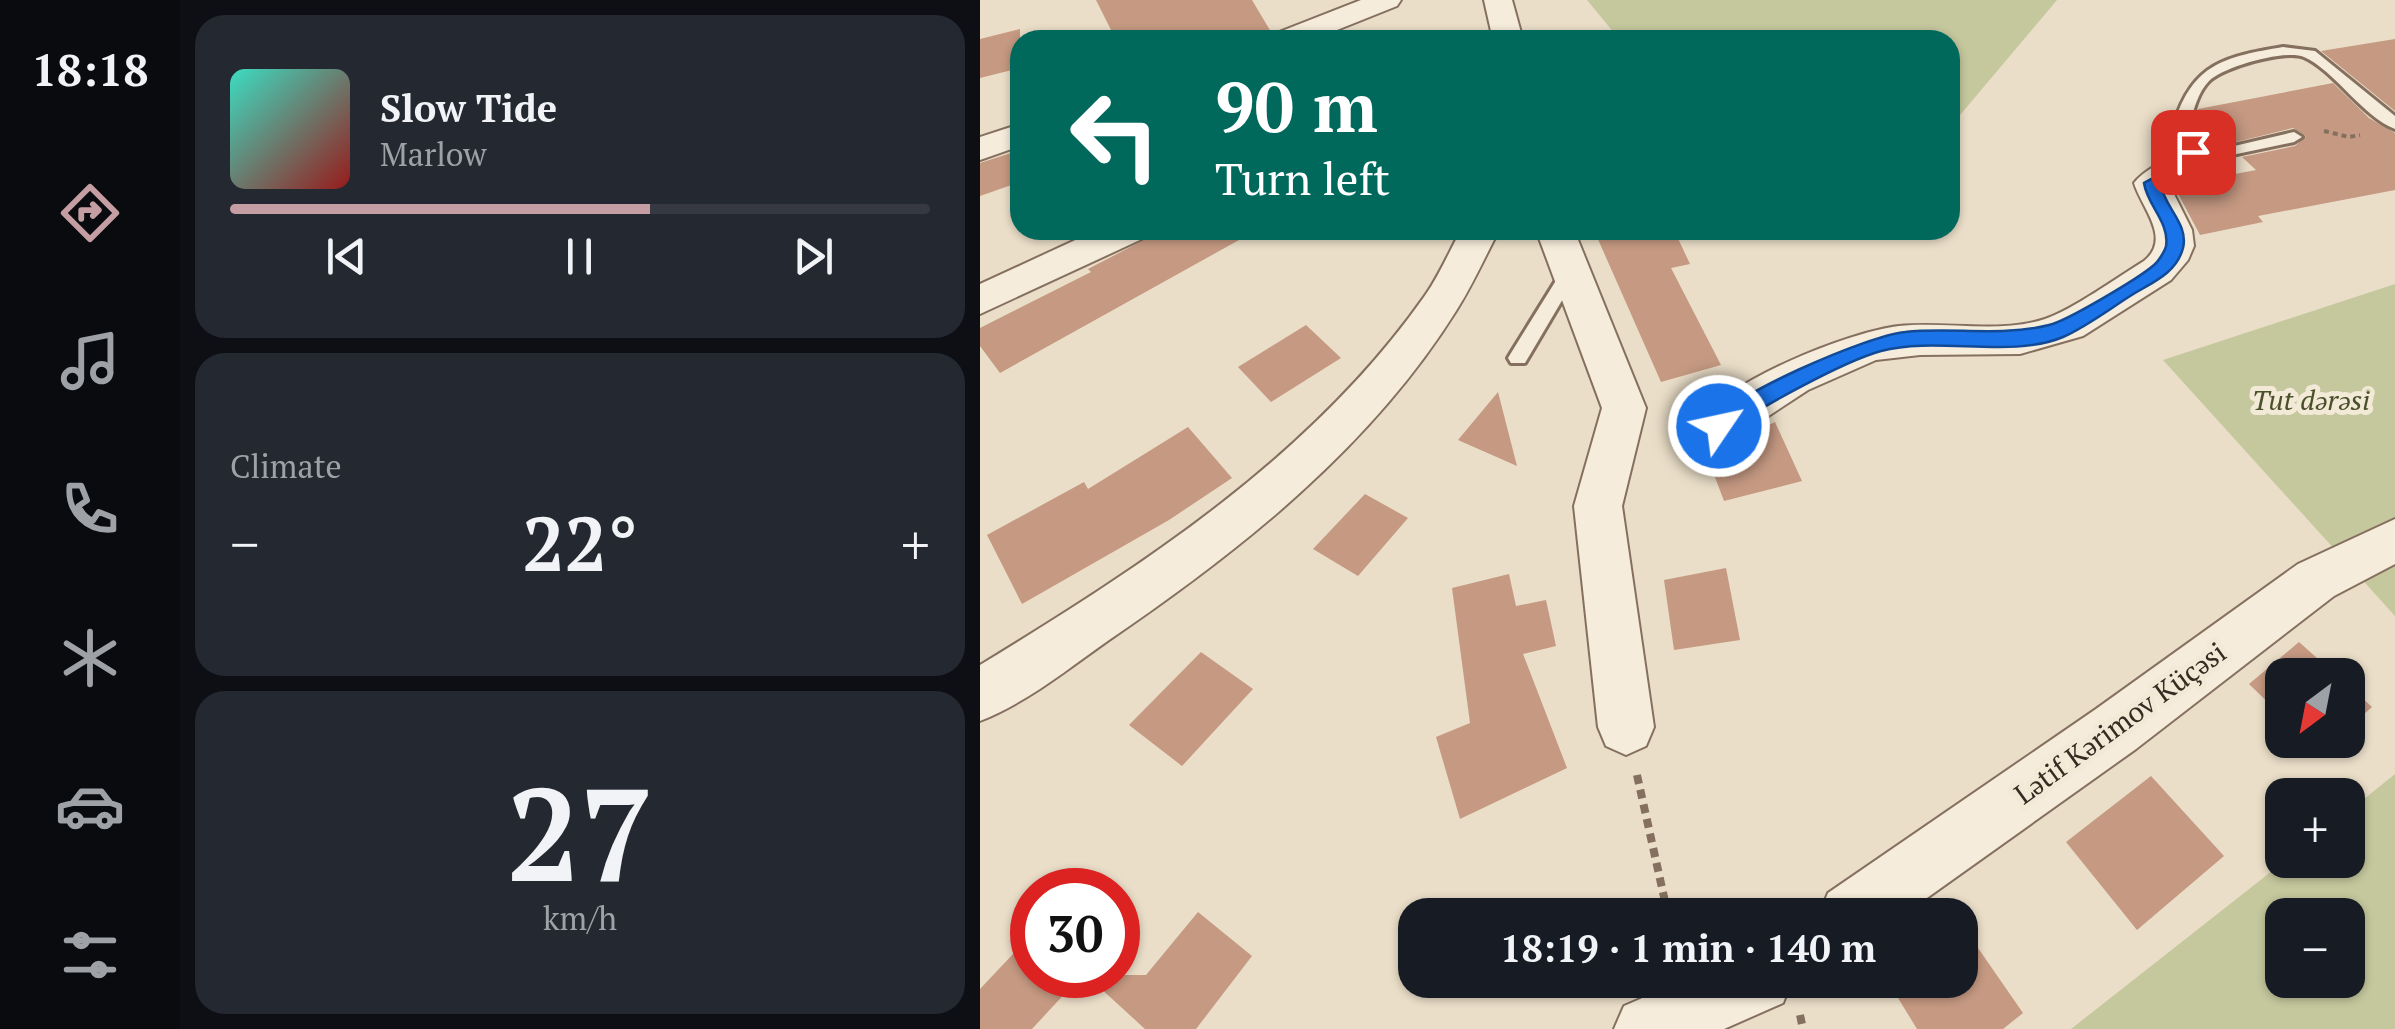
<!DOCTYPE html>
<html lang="en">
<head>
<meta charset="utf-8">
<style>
	:root { --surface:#171b24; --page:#242831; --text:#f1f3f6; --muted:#9ea1a6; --line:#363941; --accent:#c49ea2 }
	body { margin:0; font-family:"PT Serif",serif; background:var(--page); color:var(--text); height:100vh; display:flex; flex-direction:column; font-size:38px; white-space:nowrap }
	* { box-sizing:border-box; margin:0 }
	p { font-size:32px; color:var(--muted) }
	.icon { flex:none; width:55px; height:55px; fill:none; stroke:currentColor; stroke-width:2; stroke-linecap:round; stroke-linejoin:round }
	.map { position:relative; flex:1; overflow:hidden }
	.panel { display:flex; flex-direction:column; gap:15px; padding:15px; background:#0d0f14; width:800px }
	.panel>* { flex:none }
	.banner { position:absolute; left:30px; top:30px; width:950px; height:210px; border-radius:30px; box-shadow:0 2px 8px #0004; background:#00695c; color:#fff; overflow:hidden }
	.needle { width:65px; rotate:212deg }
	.tools { position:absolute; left:1285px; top:658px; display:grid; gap:20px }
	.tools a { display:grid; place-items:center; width:100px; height:100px; border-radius:20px; background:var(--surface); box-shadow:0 2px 8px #0004; font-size:50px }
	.speed { position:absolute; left:30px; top:868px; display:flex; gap:20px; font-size:50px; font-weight:700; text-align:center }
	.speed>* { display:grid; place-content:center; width:130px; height:130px; border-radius:50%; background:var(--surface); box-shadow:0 2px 8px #0004; line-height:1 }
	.speed .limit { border:15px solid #d22; background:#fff; color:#111 }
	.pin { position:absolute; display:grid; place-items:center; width:85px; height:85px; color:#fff; margin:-42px; border-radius:20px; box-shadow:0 5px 15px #0006 }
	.me { position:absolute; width:110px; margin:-55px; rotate:56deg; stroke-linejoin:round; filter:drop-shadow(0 0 8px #0008) }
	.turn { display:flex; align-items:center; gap:35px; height:210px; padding:0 40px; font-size:45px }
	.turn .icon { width:130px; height:130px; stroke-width:2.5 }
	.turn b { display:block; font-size:70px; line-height:85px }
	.big { font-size:75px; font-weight:700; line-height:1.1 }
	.panel .card { flex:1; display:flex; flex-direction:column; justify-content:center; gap:15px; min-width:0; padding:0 35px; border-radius:30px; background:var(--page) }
	.panel .dial { align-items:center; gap:0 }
	.dial b { font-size:130px; line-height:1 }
	.song { display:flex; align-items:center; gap:30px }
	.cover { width:120px; height:120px; border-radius:15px; background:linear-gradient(135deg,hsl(170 70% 55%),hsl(0 70% 35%)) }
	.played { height:10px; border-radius:5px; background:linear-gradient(90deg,var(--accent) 60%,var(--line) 60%) }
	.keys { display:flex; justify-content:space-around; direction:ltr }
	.heat { display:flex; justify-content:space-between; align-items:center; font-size:55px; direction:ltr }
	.trip { position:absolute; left:418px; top:898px; width:580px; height:100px; border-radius:30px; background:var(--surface); box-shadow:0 2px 8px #0004; font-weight:700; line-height:100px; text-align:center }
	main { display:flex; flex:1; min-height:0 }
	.tab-bar { display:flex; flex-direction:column; width:180px; justify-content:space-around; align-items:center; background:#090b0e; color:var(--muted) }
	.tab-bar .icon { width:70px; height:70px }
	.tab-bar .on { color:var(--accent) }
	.tab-bar b { font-size:45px; color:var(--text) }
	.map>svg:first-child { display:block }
	.green { fill:#c5c89d; fill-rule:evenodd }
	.building { fill:#c59982 }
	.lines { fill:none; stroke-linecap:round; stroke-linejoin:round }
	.service-casing { stroke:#85705f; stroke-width:6 }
	.minor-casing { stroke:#85705f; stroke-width:4 }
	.path-far1 { stroke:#85705f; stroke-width:4; stroke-dasharray:5 4; stroke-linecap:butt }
	.path { stroke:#85705f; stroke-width:8; stroke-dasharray:9 6; stroke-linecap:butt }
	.service { fill:#f6ecdb; fill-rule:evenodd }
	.minor { fill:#f6ecdb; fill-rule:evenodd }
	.route { fill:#1a73e8; stroke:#114b97; stroke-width:2.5 }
	.labels { text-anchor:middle; stroke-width:10; stroke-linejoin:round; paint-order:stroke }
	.park-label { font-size:28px; font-style:italic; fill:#4a512a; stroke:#f2e9d7 }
	.street-label { font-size:28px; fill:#362a21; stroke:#f2e9d7 }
</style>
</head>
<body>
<main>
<nav class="tab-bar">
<b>18:18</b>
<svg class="icon on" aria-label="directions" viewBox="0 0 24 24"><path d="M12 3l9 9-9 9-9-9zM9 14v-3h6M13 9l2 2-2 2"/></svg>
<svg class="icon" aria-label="music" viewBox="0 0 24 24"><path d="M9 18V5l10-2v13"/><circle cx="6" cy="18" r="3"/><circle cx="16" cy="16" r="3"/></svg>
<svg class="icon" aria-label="phone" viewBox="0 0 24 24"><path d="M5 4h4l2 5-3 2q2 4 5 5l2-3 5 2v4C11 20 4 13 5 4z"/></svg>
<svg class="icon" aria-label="climate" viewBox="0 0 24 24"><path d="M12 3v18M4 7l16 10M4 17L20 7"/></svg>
<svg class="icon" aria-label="car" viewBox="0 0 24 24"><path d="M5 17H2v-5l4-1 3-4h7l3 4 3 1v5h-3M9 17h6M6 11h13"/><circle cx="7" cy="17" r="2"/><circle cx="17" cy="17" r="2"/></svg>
<svg class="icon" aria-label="filters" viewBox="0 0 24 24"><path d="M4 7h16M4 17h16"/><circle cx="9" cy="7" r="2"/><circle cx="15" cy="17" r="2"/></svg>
</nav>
<section class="panel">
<div class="card">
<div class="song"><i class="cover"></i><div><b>Slow Tide</b><p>Marlow</p></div></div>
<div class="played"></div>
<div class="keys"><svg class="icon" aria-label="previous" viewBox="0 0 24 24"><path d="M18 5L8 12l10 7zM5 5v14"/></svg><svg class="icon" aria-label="pause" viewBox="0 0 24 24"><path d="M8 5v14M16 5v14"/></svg><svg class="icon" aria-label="next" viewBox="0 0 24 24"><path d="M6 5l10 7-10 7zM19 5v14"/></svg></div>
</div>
<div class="card"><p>Climate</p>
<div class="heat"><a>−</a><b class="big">22°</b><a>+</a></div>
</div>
<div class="card dial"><b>27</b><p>km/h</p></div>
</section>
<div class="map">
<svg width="1415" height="1029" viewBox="0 0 1415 1029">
	<rect width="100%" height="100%" fill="#eadec8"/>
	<!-- green -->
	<g class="green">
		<polygon points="607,0 1077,0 970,127 970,40 640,40"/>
		<polygon points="1415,284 1415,616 1183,360"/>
		<path d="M1415,774v255h-324l215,-169h62v-48zM1302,915h66v65h-66z"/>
	</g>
	<!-- building -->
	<g class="building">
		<polygon points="116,0 272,0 291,32 286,40 136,40"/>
		<polygon points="40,29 40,68 0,78 0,39"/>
		<polygon points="1415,39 1415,111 1341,51"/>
		<polygon points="1353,83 1389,118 1415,133 1415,190 1278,216 1283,222 1220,235 1196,190 1208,183 1276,170 1262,157 1315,146 1326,136 1313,128 1248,144 1217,114 1218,109"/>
		<polygon points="40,150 40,182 0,196 0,163"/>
		<polygon points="183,230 277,230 20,373 0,346 0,328 111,272 108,269"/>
		<polygon points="647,230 694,230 710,264 691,268 741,365 681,382 617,237"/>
		<polygon points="326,325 361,358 291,402 258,367"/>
		<polygon points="518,392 537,466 478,440"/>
		<polygon points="795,422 822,481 744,501 721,440 740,448"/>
		<polygon points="208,427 252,478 189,520 42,604 7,535 104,482 108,489"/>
		<polygon points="385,494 428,518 378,576 333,549"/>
		<polygon points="746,568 760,640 694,650 684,580"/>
		<polygon points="529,574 536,606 566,600 576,646 543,654 587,768 480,819 456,737 490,723 472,588"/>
		<polygon points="1319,642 1356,675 1302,675 1302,716 1269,684"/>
		<polygon points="221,652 273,689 202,766 149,725"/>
		<polygon points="1368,685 1392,707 1368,728"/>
		<polygon points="1171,776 1244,856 1157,930 1086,842"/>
		<polygon points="218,912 272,956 216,1029 165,1029 106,975 166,975"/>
		<polygon points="980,922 1043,1013 1023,1029 937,1029 918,998 941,980 980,980"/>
		<polygon points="52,934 52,975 102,975 52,1029 0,1029 0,989"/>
	</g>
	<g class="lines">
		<defs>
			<g id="service">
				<path d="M1303,47l32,4 80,65v13c-32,-12 -61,-59 -91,-72 -19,-8 -81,10 -95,24 -11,11 -15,28 -19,42l27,27 77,-18 8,5 -8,5 -86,18 -34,-36c19,-61 51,-67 109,-77z"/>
				<polygon points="591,264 600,270 545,363 531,363 528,358 531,353 585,266"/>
			</g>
			<g id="minor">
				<polygon points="381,0 421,0 417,6 332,40 290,40 294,34"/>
				<polygon points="504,0 532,0 543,40 513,40"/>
				<path d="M1202,114l12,3 16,35 -22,27 -17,9 21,42 2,16 -6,14 -17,20 -88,56 -63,18 -100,1 -44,5 -68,30 -73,48 -16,6 -16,-6 -6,-12c22,-43 154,-95 202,-100 46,-5 101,8 146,-7 27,-9 73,-42 99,-58 28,-23 -2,-52 -10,-78 10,-14 29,-19 41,-32l-10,-27 5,-7z"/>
				<polygon points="40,124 40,146 0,160 0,137"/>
				<polygon points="117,230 168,230 162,239 0,314 0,284"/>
				<path d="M481,230h38c-14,27 -27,56 -43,81 -85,136 -216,240 -347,329 -41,29 -83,63 -129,81v-56c164,-100 332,-209 444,-368 15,-21 25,-45 37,-67z"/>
				<polygon points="556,230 594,230 666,408 642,506 674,727 666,746 646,755 626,746 618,727 594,506 622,408"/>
				<polygon points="1415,519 1415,564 1354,596 1156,749 923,915 839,915 848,893 1116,709 1318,564"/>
				<polygon points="704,980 812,980 803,1003 744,1029 634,1029 644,1006"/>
			</g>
		</defs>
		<!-- service casing -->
		<use href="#service" class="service-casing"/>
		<!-- minor casing -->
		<use href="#minor" class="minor-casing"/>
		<!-- path-far1 -->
		<polyline class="path-far1" points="1344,131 1369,137 1380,135"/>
		<!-- path -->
		<g class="path">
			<polyline points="657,775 688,915"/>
			<polyline points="820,1015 823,1029"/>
		</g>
		<!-- service -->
		<use href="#service" class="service"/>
		<!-- minor -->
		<use href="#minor" class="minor"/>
	</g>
	<!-- route -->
	<path class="route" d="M1207,149l14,3 -19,23 -21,10c3,22 28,39 22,63 -6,24 -29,34 -48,45 -23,14 -47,33 -72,44 -52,22 -126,-1 -182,14 -36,10 -126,58 -154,81h-15l-3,-6c16,-29 160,-91 196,-94 47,-5 97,5 144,-7 18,-4 90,-47 105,-60 4,-3 11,-14 12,-19 4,-23 -19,-41 -22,-63l27,-15z"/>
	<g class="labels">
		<!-- park labels -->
		<g class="park-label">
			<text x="1331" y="410">Tut dərəsi</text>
		</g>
		<!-- street labels -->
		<g class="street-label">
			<text transform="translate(1140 723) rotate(-36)" y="10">Lətif Kərimov Küçəsi</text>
		</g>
	</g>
</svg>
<div class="tools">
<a><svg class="needle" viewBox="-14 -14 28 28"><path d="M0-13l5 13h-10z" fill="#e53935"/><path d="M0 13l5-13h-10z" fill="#9ea1a6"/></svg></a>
<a>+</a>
<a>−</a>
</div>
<div class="speed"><div class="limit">30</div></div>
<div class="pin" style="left:1213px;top:152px;background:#d93025"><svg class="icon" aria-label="arrive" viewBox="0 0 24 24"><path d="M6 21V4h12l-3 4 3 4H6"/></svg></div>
<svg class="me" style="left:739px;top:426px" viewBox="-20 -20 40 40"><circle r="17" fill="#1a73e8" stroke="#fff" stroke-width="3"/><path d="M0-11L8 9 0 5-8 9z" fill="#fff"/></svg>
<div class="trip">18:19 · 1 min · 140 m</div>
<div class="banner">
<div class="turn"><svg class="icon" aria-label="left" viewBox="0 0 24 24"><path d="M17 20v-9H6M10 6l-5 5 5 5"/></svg><div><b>90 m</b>Turn left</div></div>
</div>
</div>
</main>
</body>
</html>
